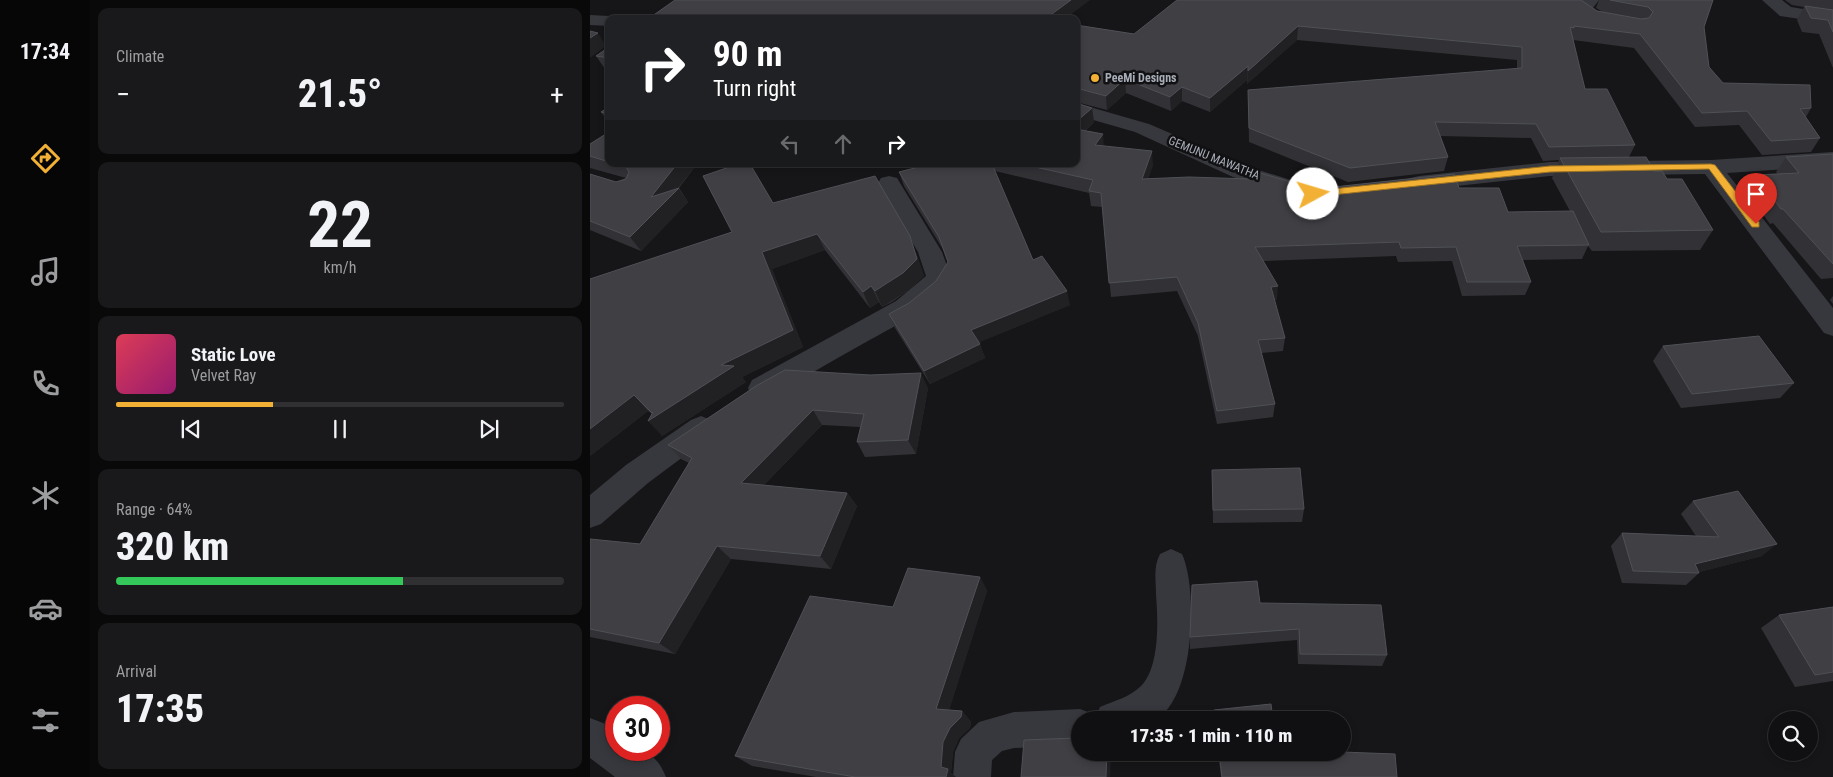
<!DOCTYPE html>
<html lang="en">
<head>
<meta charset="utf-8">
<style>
	:root { --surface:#101012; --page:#19191b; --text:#f1f3f6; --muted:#9c9d9f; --line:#303032; --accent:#f2b134 }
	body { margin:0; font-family:"Roboto Condensed",sans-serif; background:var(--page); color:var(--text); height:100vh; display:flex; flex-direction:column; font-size:19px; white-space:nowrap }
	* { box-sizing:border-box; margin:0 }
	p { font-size:16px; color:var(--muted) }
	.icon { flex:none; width:28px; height:28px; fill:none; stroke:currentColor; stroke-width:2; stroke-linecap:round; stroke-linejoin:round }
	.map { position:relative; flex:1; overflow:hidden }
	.details { display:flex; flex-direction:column; gap:8px; padding:8px; background:#09090a; width:500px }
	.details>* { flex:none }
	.guide { position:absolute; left:15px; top:15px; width:475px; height:152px; border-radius:10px; box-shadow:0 2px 8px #0003,0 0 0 1px var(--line); background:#202124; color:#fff; overflow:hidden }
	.controls { position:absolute; left:1178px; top:711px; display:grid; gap:10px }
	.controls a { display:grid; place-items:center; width:50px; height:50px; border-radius:50%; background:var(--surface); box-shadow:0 2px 8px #0003,0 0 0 1px var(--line); font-size:25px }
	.speed { position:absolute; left:15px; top:696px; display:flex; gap:10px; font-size:25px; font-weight:700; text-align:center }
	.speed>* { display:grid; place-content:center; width:65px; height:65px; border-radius:50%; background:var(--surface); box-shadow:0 2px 8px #0003,0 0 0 1px var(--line); line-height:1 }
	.speed .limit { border:8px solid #d22; background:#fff; color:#111 }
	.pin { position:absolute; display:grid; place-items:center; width:42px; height:42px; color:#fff; margin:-51px -21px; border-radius:50% 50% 50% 0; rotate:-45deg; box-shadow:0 0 5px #0007 }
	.pin .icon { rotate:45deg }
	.me { position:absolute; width:55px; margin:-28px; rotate:84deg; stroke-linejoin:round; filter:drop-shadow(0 0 4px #0008) }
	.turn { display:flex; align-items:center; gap:18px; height:105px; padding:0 25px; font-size:22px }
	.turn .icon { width:65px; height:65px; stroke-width:2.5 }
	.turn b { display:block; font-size:35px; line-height:42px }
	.lanes { display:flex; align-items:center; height:48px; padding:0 25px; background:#0003; justify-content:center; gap:25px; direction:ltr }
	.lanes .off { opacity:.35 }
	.big { font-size:38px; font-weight:800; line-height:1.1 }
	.details .widget { flex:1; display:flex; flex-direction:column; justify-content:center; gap:8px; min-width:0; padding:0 18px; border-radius:10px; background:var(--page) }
	.details .dial { align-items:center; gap:0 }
	.dial b { font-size:65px; line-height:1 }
	.song { display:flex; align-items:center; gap:15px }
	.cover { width:60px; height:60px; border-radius:8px; background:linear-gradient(135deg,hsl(350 70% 55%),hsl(320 70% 35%)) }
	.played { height:5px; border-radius:2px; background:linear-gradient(90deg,var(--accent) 35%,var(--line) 35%) }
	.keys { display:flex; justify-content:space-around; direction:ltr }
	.heat { display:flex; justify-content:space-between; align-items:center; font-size:28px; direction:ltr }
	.charge { height:8px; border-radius:4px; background:linear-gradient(90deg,#34c759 64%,var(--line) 0) }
	.trip { position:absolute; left:481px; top:711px; width:280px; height:50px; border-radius:25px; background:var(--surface); box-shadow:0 2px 8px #0003,0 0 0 1px var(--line); font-weight:800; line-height:50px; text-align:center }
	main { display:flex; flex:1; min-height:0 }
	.tabs { display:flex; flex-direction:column; width:90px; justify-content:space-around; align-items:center; background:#060607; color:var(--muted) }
	.tabs .icon { width:35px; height:35px }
	.tabs .selected { color:var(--accent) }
	.tabs b { font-size:22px; color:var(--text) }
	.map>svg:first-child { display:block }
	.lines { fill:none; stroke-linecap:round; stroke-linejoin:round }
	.minor { fill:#37383d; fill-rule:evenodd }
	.wall { fill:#323236 }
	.shaded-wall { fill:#212124 }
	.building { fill:#3f3f44; stroke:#4f5156 }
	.route { fill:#f2b134; stroke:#9d7322 }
	.poi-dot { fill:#f2b134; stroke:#111113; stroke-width:2 }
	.labels { text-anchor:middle; stroke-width:5; stroke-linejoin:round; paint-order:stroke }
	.far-poi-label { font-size:12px; font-weight:bold; fill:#a8adb8; stroke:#111113; text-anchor:start }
	.far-street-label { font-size:12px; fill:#a8adb8; stroke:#111113 }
</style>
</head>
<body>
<main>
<nav class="tabs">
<b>17:34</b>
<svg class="icon selected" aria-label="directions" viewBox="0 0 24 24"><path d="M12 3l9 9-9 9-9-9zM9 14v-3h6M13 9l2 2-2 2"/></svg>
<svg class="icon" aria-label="music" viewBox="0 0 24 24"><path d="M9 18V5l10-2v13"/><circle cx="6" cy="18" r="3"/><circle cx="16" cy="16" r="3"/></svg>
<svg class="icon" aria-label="phone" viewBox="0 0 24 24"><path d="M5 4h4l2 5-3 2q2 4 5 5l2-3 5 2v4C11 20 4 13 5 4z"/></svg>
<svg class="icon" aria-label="climate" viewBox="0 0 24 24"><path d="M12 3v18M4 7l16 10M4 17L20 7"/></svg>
<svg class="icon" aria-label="car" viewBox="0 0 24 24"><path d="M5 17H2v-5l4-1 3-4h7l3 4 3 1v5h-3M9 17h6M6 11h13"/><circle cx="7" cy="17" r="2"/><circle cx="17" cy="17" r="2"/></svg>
<svg class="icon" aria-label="filters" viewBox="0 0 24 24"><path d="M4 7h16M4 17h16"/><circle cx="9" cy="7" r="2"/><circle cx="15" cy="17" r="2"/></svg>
</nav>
<section class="details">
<div class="widget"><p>Climate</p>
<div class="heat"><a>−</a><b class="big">21.5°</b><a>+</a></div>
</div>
<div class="widget dial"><b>22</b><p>km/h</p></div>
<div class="widget">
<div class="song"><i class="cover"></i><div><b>Static Love</b><p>Velvet Ray</p></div></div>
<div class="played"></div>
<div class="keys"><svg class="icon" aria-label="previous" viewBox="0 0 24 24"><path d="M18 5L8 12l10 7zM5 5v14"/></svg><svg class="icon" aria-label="pause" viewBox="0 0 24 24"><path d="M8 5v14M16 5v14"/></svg><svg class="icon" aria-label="next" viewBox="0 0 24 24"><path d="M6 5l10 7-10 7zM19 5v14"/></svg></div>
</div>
<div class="widget"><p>Range · 64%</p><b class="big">320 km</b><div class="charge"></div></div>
<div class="widget"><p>Arrival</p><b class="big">17:35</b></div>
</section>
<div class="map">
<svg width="1243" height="777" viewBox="0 0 1243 777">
	<rect width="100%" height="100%" fill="#161618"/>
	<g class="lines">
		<!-- minor -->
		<g class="minor">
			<path d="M991,0h18l-6,8 11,7 13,3 3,4 -3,4c-13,3 -35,-4 -43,-16z"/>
			<polygon points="1172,0 1192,0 1201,7 1243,14 1243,24 1190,16"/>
			<polygon points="0,15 19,16 26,19 19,19 19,26 0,25"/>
			<polygon points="486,103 559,124 659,167 704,181 707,186 704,191 696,193 643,177 545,132 486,115"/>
			<polygon points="1243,152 1243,166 1137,173 1243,308 1243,336 1234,333 1115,174 960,176 829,190 821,188 818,183 821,178 829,176 960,162 1121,160"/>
			<path d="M299,176l8,2 45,74 9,25c-19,33 -59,50 -92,69 -29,16 -58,33 -87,50l-10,3 -10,-3 -4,-8 4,-8 144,-79 30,-25 -8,-24 -40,-69 3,-5z"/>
			<polygon points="111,416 121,420 125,428 121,436 58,483 11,524 0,528 0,495 36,465 101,420"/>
			<path d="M581,549l11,5c16,34 13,144 -26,165 -9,4 -62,1 -76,1v25l-66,3 -12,3 -10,9 -1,17h-38l2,-25 6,-13 18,-17 35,-10 66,-3 13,5 2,5 5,-12c14,-6 30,-10 41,-21 19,-19 17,-66 15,-91 0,-15 -3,-28 4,-41z"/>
			<path d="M0,718l13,5 13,9v18c26,0 39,0 50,27h-51l-25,-19z"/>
		</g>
	</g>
	<!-- wall -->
	<g class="wall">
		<polygon points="1009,0 1123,0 1114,27 1119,67 1133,83 1221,108 1216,117 1230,138 1221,152 1172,155 1149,125 1105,127 1044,48 983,40 995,89 1045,145 1039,157 1077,179 1123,230 1110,250 1002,251 998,246 992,259 933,260 941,282 935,295 872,296 862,261 808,262 806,256 673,261 687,300 684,300 695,338 693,351 671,353 685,404 683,417 627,424 608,336 587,291 521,297 512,207 501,206 499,193 405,171 443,260 480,305 389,342 395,358 340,384 305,328 299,314 319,303 346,281 358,263 354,251 314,186 309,172 340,164 486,164 486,103 502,108 504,122 495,131 514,146 563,165 558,178 660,179 660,170 725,189 869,188 918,212 980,211 962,178 969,160 953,161 941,138 850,136 858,157 854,171 758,182 659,142 658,90 927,69 927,60 707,40 657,84 657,80 620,112 592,101 581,111 536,93 517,110 486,102 486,25 544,34 1007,11 1013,12 1006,8"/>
		<polygon points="1195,0 1243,0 1243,68 1229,34 1212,32 1207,20 1214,7 1202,5"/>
		<polygon points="19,47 19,70 15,69 6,56"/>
		<polygon points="19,107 19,123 11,112"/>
		<polygon points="19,132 19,164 107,164 89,188 98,202 51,251 0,230 0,174 26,182 36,178 0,168 0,144"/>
		<polygon points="1243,154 1243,278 1231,279 1183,223 1180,224 1155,190 1165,175 1188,174 1186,172 1196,157"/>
		<polygon points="183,203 326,253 334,276 320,289 302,302 292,307 289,302 280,308 235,250 182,269 213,347 152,377 156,382 72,436 62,414 58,411 0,456 142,232"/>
		<polygon points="1243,296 1243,304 1240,300"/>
		<polygon points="1073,346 1204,383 1190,398 1091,408 1063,361"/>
		<polygon points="166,386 338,388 326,454 275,457 267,442 270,427 232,425 174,485 257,493 267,506 241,569 141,559 85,654 0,637 0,539 50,544 99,463 91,459 78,445"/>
		<polygon points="622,470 714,509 712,522 623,523"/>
		<polygon points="1103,501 1172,556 1109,572 1109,573 1096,585 1032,583 1021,546 1032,533 1106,536 1091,514"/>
		<polygon points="390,577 397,591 359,710 372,711 381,722 380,728 369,738 363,752 361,773 366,777 226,777 162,766 145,756 303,607"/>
		<polygon points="670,603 797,655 792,666 708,664 707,640 600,649 600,637"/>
		<polygon points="1243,607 1243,681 1205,687 1171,628 1189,615"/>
		<polygon points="628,752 752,752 807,777 631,777"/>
	</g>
	<!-- shaded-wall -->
	<g class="shaded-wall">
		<polygon points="481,0 500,0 475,19 455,19"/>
		<polygon points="708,26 707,40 657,84 658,71"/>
		<polygon points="8,33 16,46 0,58 0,38"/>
		<polygon points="658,66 657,80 620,112 620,98"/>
		<polygon points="535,79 536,93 517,110 516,96"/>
		<polygon points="592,87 592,101 581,111 580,97"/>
		<polygon points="502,108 504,122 486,138 486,122"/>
		<polygon points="513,134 514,148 505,145"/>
		<polygon points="562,151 563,165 554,193 552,179"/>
		<polygon points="87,164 107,164 88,188 98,202 51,251 40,237 61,197"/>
		<polygon points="227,234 235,250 182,269 213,347 152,377 156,382 72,436 58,421 65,416 62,413 131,365 172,252"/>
		<polygon points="320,236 334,276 320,289 292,307 285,291"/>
		<polygon points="281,286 289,302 280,308 273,292"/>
		<polygon points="688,286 687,300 680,301 681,287"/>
		<polygon points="477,291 480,305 385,344 381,330"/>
		<polygon points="390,344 395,358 340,384 334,371"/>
		<polygon points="331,373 338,388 326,454 318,440"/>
		<polygon points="44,395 58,411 0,456 0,429"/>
		<polygon points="223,410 232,425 163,496 151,483"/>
		<polygon points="257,493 267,506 241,569 230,556"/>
		<polygon points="1187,544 1172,556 1105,573 1105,564"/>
		<polygon points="127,546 141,559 85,654 69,643"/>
		<polygon points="390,577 397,591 356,720 346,709"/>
		<polygon points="372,711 381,722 380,728 369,738 363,752 361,773 366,777 356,777 351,767 353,742 360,728"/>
		<polygon points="517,752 521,752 520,777 516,777"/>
	</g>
	<!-- building -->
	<g class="building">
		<polygon points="85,0 481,0 455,19 58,19"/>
		<polygon points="587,0 991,0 1007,11 1051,19 1059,18 1063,12 1058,7 1020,0 1123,0 1114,27 1119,67 1133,83 1220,85 1221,108 1210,109 1230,138 1181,141 1157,111 1112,113 1050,34 984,26 984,28 980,27 995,89 1017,89 1045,145 959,147 946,124 845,122 858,157 760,168 659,128 658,90 932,68 932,47 708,26 658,71 658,66 620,98 592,87 580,97 535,79 516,96 486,88 486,25 544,34"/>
		<polygon points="1215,6 1243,10 1243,32 1238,20 1221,18"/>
		<polygon points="0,31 8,33 0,38"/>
		<polygon points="19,47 19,58 6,56"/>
		<polygon points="486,103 502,108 486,122"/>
		<polygon points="19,107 19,114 11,112"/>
		<polygon points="486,129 513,134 505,145 562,151 552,179 599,177 660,179 660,170 725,189 864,174 869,188 909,188 918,212 983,211 999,245 927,246 941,282 877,282 866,247 811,248 809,242 665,247 688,286 681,287 695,338 668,340 685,404 627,411 608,323 587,277 519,283 511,193 499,191 503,180 432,164 486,164"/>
		<polygon points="19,132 19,162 0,156 0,144"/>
		<polygon points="1243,154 1243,264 1193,209 1191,209 1165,175 1209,173 1196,157"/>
		<polygon points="1056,157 1064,171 1072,171 1077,179 1092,179 1123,230 1011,232 970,158"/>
		<polygon points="25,164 87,164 61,197 89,188 40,237 0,221 0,174 26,182 36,179 39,172 36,167"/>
		<polygon points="148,164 160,164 183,203 285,176 320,236 327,259 313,273 294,285 285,291 281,286 273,292 227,234 172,252 203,330 131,365 144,366 58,421 63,412 62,413 44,395 0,429 0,279 142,232 113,176"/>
		<polygon points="340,164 402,164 443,260 452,256 477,291 381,330 390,344 334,371 299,314 319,303 346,281 358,262 349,237 309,172"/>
		<polygon points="1169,336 1204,383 1102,394 1073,346"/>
		<polygon points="195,370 280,375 331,373 318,440 267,442 274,414 223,410 151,483 257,493 230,556 127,546 69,643 0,629 0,539 50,544 102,458 78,445 166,386"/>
		<polygon points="710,468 714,509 623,510 622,470"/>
		<polygon points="1148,491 1187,544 1105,564 1109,573 1043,571 1032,533 1129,537 1103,501"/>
		<polygon points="318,568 390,577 346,709 372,711 371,717 360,728 353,742 351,767 358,769 356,777 265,777 145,756 220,596 303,607"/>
		<polygon points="667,581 670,603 791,605 797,655 710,654 709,629 600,637 602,585"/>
		<polygon points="1243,607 1243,672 1225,675 1189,615"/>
		<polygon points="681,704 683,720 625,720 624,710"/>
		<polygon points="488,727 490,727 490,752 517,752 516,777 431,777 434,740 486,738"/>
		<polygon points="629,752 752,752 805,754 807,777 632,777"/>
	</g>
	<!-- route -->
	<polygon class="route" points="1121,164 1125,165 1169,222 1169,227 1162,227 1119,169 960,172 723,197 718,194 723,191 960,166"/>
	<!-- markers -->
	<circle class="poi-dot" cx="505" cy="78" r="5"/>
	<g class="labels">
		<!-- far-poi labels -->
		<g class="far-poi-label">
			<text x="515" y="82">PeeMi Designs</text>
		</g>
		<!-- far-street labels -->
		<g class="far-street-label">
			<text transform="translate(624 158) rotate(22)" y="4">GEMUNU MAWATHA</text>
		</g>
	</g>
</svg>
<div class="controls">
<a><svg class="icon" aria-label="search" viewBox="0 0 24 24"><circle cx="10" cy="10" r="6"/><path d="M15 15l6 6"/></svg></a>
</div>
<div class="speed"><div class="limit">30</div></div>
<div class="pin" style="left:1166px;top:224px;background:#d93025"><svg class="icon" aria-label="arrive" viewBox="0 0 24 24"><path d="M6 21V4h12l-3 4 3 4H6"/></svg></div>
<svg class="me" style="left:723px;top:194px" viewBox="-20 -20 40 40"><circle r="19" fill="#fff"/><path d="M0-13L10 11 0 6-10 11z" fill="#f2b134"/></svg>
<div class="trip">17:35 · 1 min · 110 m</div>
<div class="guide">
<div class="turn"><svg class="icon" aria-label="right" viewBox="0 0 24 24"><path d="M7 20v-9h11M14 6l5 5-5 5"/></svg><div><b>90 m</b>Turn right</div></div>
<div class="lanes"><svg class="icon off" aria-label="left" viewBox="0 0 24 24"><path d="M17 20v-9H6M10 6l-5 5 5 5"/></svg><svg class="icon off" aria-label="ahead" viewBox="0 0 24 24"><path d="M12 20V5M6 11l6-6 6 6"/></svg><svg class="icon" aria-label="right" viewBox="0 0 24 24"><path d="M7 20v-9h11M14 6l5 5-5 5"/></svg></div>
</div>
</div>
</main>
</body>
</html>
